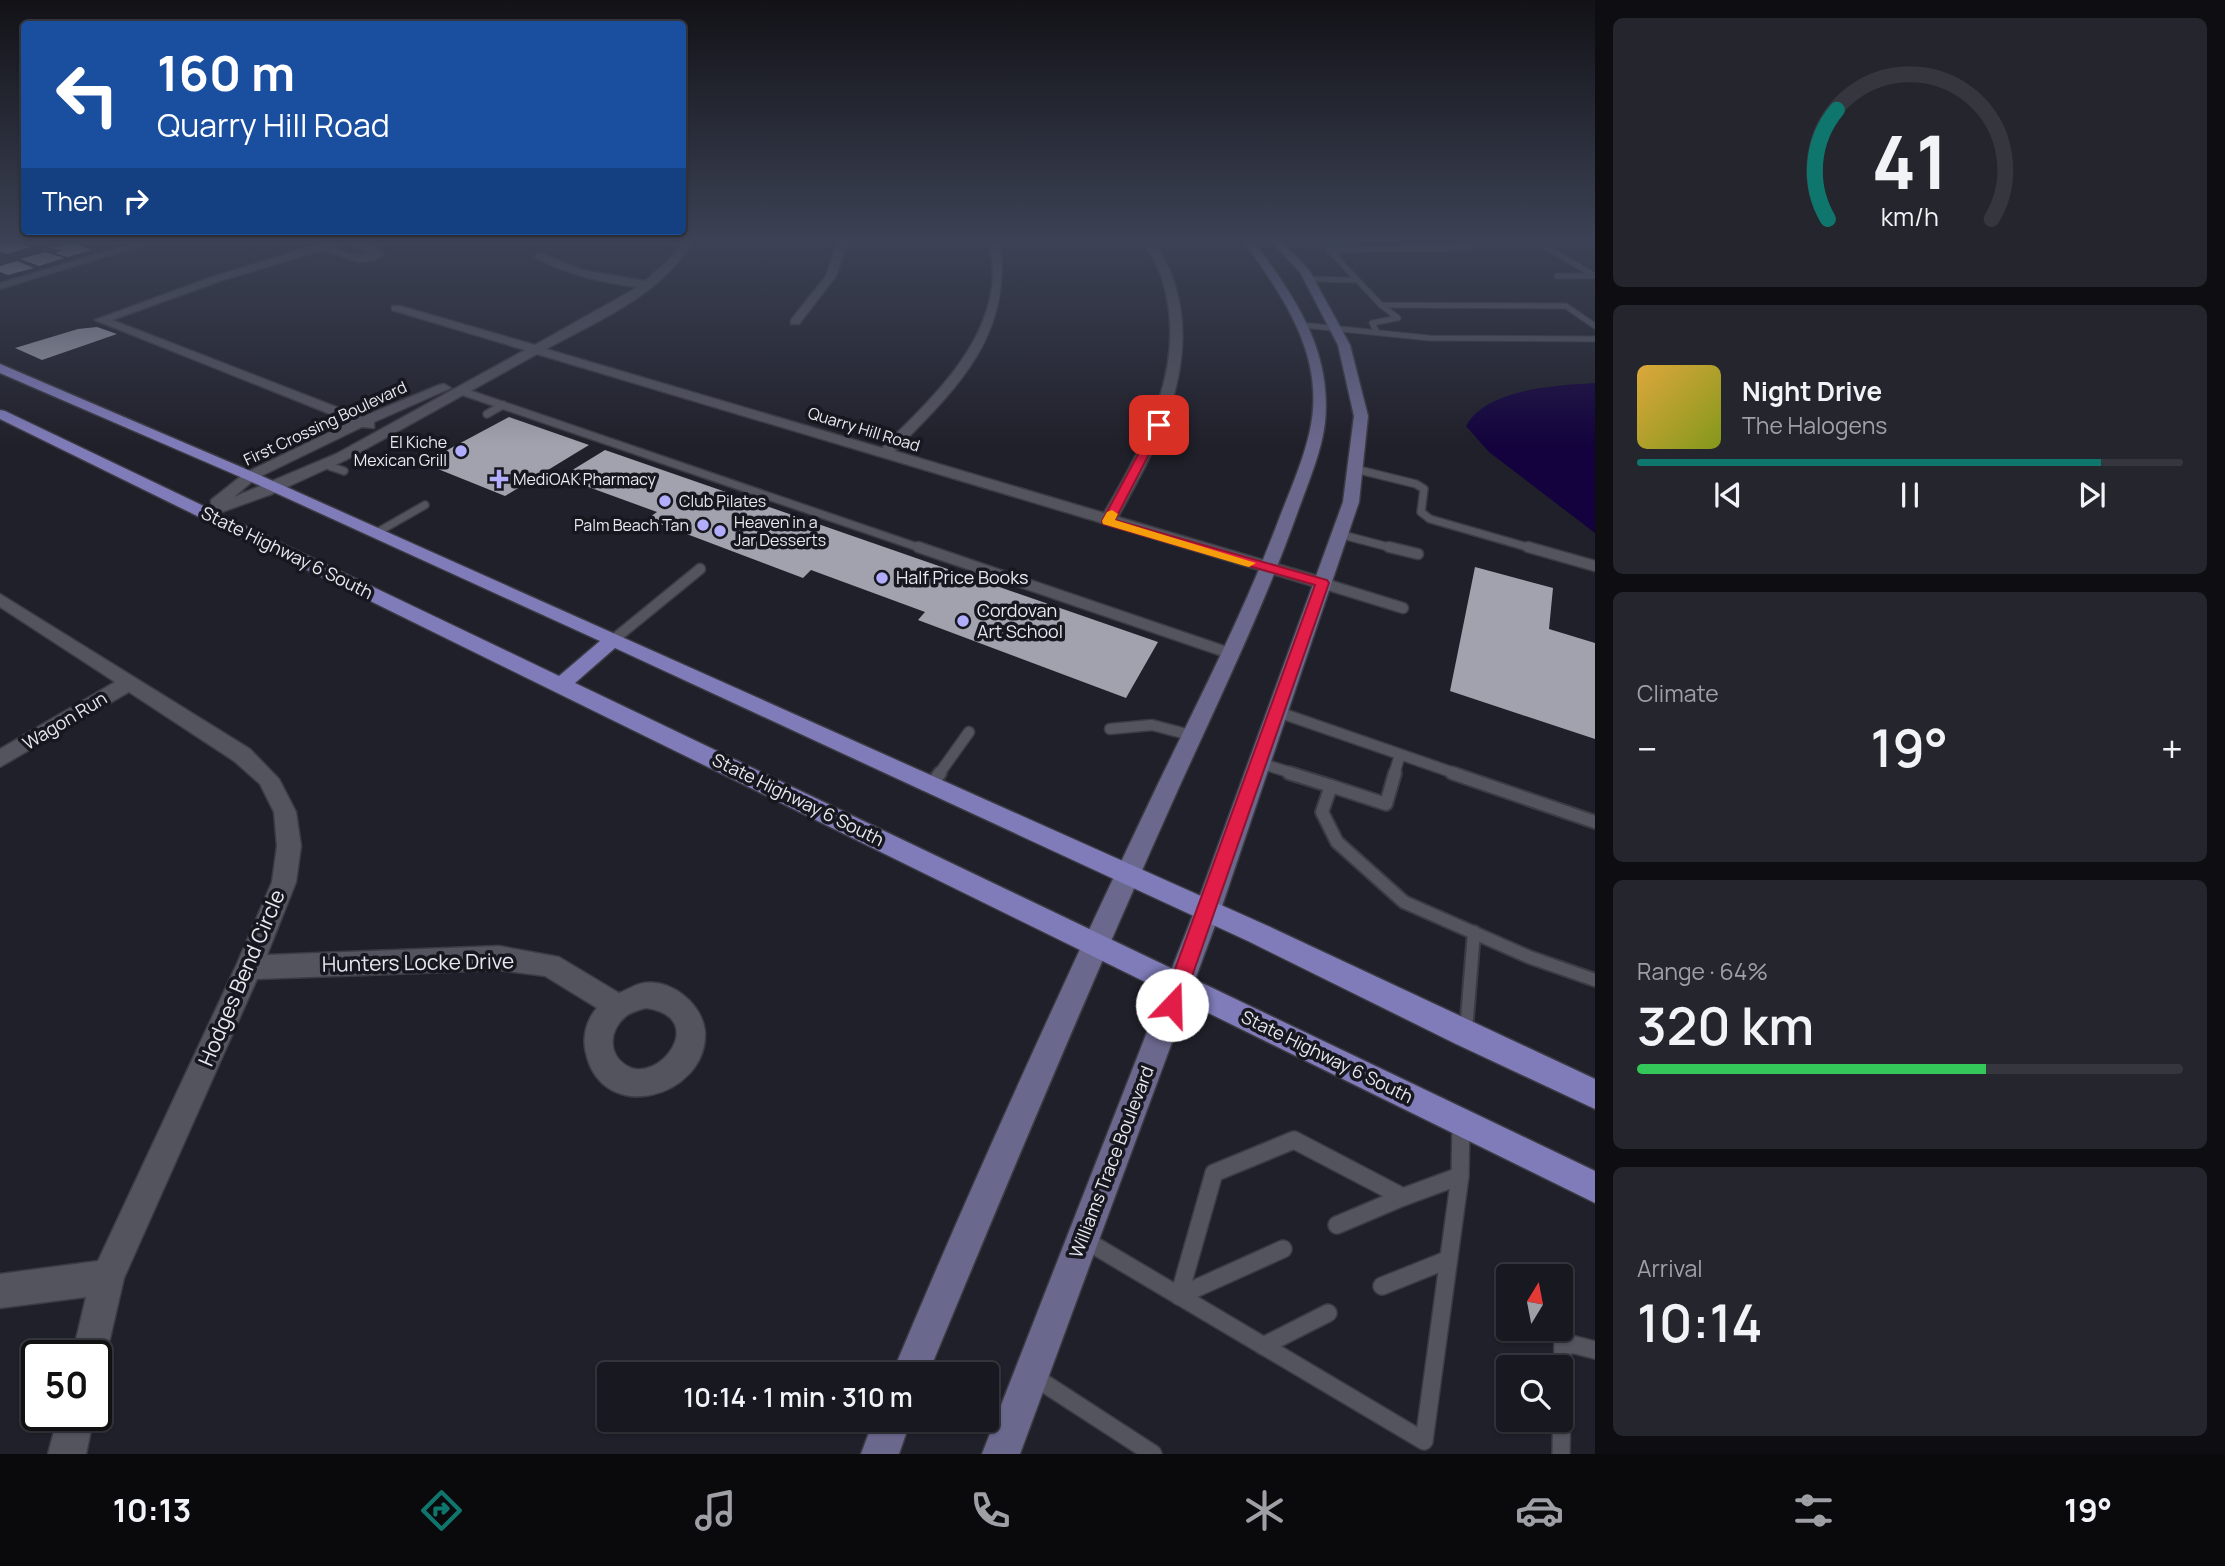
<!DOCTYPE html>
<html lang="en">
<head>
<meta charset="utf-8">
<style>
	:root { --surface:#181820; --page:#25252d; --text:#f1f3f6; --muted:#9fa0a5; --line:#36373e; --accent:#0f766e }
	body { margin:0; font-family:Manrope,sans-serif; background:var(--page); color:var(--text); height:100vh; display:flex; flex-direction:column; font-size:26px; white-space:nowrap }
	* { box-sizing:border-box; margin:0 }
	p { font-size:23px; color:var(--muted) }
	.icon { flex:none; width:38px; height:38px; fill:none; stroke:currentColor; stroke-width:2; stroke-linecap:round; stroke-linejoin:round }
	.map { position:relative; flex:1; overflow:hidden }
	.details { display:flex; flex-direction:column; gap:18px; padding:18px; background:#0d0d12; width:630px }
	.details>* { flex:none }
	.top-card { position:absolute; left:21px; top:21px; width:665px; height:214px; border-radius:7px; box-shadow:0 2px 5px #0004,0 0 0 2px var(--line); background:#1a4fa0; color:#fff; overflow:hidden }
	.needle { width:46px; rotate:10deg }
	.fabs { position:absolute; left:1496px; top:1264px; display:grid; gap:14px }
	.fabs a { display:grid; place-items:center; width:77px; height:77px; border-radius:7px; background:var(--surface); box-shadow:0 2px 5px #0004,0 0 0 2px var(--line); font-size:35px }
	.speed { position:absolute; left:21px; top:1340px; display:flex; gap:14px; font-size:35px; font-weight:700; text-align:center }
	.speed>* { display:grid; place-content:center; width:91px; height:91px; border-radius:50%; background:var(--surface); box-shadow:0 2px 5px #0004,0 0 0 2px var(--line); line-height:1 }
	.speed .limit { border:4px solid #111; border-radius:10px; background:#fff; color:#111 }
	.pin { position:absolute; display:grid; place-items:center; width:60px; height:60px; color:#fff; margin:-30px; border-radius:14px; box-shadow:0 4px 10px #0006 }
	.me { position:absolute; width:77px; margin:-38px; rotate:21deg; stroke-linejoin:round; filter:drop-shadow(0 0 5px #0008) }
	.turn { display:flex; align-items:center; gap:24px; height:147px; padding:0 21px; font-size:32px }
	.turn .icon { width:91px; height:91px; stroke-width:2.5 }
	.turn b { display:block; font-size:49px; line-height:60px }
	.then { display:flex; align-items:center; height:66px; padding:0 21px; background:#0003; gap:14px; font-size:26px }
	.big { font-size:52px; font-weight:600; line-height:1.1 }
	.details .card { flex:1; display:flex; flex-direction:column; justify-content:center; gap:10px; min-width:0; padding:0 24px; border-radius:10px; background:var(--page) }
	.details .dial { align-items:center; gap:0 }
	.dial svg { height:182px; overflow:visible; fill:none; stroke:var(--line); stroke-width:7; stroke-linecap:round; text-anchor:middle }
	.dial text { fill:var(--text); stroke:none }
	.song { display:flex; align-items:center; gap:21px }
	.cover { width:84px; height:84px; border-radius:10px; background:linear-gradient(135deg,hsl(40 70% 55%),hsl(70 70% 35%)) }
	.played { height:7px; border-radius:4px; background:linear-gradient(90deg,var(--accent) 85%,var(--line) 85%) }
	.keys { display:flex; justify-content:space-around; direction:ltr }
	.heat { display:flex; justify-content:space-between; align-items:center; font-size:38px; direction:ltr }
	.charge { height:10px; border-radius:5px; background:linear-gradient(90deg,#34c759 64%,var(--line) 0) }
	.trip { position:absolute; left:597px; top:1362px; width:402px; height:70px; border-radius:7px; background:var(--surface); box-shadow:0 2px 5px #0004,0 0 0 2px var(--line); font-weight:600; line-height:70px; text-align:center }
	.tabs { display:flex; height:112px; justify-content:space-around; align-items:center; background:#0a0a0d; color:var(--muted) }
	.tabs .icon { width:49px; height:49px }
	.tabs .current { color:var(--accent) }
	.tabs b { font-size:32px; color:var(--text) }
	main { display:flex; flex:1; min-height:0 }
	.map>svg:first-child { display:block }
	.water { fill:#13023d }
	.building { fill:#a2a2ae }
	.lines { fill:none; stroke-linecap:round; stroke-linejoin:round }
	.service-far4-casing { stroke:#3b3b43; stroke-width:7 }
	.service-far3-casing { stroke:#3b3b43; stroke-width:10 }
	.service-far2-casing { stroke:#3b3b43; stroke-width:13 }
	.service-far1-casing { stroke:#3b3b43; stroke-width:16 }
	.service-casing { stroke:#3b3b43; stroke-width:20 }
	.minor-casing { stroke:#3b3b43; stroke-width:3 }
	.secondary-casing { stroke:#3b3b43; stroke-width:3 }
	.primary-casing { stroke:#3b3b43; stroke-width:3 }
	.service-far4 { stroke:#54545f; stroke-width:5 }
	.service-far3 { stroke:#54545f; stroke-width:7 }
	.service-far2 { stroke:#54545f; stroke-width:10 }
	.service-far1 { stroke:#54545f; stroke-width:12 }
	.service { stroke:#54545f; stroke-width:17 }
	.minor { fill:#54545f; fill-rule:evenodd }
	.secondary { fill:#6a688d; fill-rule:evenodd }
	.primary { fill:#807cba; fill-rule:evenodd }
	.route { fill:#e11d48; stroke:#92132f; stroke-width:2 }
	.slow { fill:#f59e0b }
	.poi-dot { fill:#b1adfa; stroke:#171720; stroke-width:2.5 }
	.labels { text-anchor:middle; stroke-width:7; stroke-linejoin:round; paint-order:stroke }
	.far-street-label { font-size:16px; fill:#e8e8ef; stroke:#171720 }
	.far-poi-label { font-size:16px; fill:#e8e8ef; stroke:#171720; text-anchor:start }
	.street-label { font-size:18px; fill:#e8e8ef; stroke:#171720 }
	.poi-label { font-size:18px; fill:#e8e8ef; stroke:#171720; text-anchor:start }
	.near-street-label { font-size:21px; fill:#e8e8ef; stroke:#171720 }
</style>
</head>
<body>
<main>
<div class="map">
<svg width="1595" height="1454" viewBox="0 0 1595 1454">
	<rect width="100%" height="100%" fill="#20202a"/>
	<!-- water -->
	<path class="water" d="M1595,383v150l-106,-81 -23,-26c20,-37 91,-41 129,-43z"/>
	<!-- building -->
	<g class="building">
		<polygon points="17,243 31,247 7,254 0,252 0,244"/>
		<polygon points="71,243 72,243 92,250 67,257 55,253 62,251 52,248"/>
		<polygon points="45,252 64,258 39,266 20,259"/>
		<polygon points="17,261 34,268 8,275 0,272 0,266"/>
		<polygon points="97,327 117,334 42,360 15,348 78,329"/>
		<polygon points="509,417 589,445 505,496 423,463"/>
		<polygon points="605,450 1158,642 1126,698 918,620 925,612 811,570 803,578 647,519 657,512 561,477"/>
		<polygon points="1475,567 1553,588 1549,629 1595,643 1595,739 1450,691"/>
	</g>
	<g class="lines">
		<defs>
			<g id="service-far4">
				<polyline points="1463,243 1470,248 1329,250 1381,305 1566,306 1595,326"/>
				<polyline points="1539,243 1595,276 1557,276"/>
				<polyline points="1309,279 1355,280"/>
				<polyline points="1302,325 1429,338 1595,339"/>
				<polyline points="1377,332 1372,323 1398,318 1381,305"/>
			</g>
			<g id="service-far3">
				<polyline points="461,391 923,549"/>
				<polyline points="487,414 503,405"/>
				<polyline points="323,464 344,471"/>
				<polyline points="1355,469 1416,484 1424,489 1421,512 1430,519 1534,549"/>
				<polyline points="376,533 425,505"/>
				<polyline points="1339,534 1396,549"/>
			</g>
			<g id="service-far2">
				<polyline points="918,547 1232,654"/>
				<polyline points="1389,547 1418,554"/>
				<polyline points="1528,547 1595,566"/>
				<polyline points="1322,583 1403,608"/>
				<polyline points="613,640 700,569"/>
				<polyline points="1278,712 1457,774"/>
				<polyline points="1110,729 1152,725 1194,736"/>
				<polyline points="1260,763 1295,774"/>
				<polyline points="939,774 969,732"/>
				<polyline points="1394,774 1400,755"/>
			</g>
			<g id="service-far1">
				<polyline points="1289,773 1331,786 1322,812 1337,842 1404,902 1529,957 1595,980"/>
				<polyline points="1452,773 1595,822"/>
				<polyline points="931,786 940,773"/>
				<polyline points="1331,786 1386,804 1395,773"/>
				<polyline points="1466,1031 1474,932"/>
			</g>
			<g id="service">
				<polyline points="1337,1225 1403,1197"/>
				<polyline points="1085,1240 1424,1441 1460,1176 1461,1123"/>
				<polyline points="1382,1286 1447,1260"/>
				<polyline points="1179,1296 1214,1173 1294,1140 1403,1197 1460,1176"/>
				<polyline points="1179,1296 1283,1249"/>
				<polyline points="1263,1346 1328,1313"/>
				<polyline points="1036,1378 1153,1454"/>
				<polyline points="1561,1454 1563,1342 1595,1350"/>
			</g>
			<g id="minor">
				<polygon points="135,243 150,243 0,289 0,283"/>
				<path d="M323,243h18l-8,4 19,8 20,-1 -23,-11 23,1 12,10 -9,6 -17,2 -35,-12 -103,31 -108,39 250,97 77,-32 5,-1 7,4 -77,34v6l-12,-1 -107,52 -21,18 102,-43 189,-104 -133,-40v-4h8l135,39 103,-58c-36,-4 -70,-12 -102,-29l-1,-2 5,-3 42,17 63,11 27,-24 10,-14h10c-32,52 -94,78 -146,106l336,99c47,-47 108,-101 111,-173 0,-10 -2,-22 -3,-32h10c12,94 -44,146 -105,208l209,62c41,-71 84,-148 59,-231 -3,-14 -12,-27 -18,-39h10c6,12 15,25 19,39 27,84 -16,163 -56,235l210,62 3,4 -3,4h-12l-779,-233 -191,106 -74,34 -61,22h-12l-2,-3 14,-8v-5l34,-27 105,-51 -255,-102 117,-43z"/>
				<polygon points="837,243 847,243 836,276 799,324 791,324 791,320 826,276"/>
				<path d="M0,594l250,155 29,30 17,33 5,34 -5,36 -29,73 232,-9 60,11 60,36c8,-3 17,-9 25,-10 28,-4 59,22 61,49 3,65 -103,95 -119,21 -4,-15 0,-33 11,-45l-52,-32 -46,-6 -242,9 -133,299 -21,91 -7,2v-15h-24l14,-59 -86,11v-34l98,-13 138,-295 36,-84 5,-36 -3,-34 -14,-28 -26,-23 -105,-69 -129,75v-18l115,-67 -115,-75zM646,1008c64,9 13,77 -19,58 -20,-12 -18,-36 -1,-50 5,-4 13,-6 20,-8z"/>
				<polygon points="58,1416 94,1416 86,1454 48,1454"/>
			</g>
			<g id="secondary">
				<path d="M1245,243h10c40,55 77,107 70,179 -3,29 -17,61 -27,89 -33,93 -76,182 -117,272 -88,195 -171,393 -253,591h-36c83,-199 173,-395 266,-590 42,-87 87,-174 121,-265 12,-31 26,-62 32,-94 13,-71 -28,-128 -66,-182z"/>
				<polygon points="1273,243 1283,243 1309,270 1350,345 1368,416 1359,502 1220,912 1020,1454 982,1454 1194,912 1343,502 1354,416 1338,345 1300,272"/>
				<polygon points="874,1419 911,1419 899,1454 861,1454"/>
			</g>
			<polygon id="primary" points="0,364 255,473 1268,926 1595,1079 1595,1109 1456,1044 1250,942 615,648 575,683 1595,1171 1595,1203 0,419 0,410 5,411 559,676 600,641 245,479 0,373"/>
		</defs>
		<!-- service-far4 casing -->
		<use href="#service-far4" class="service-far4-casing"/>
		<!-- service-far3 casing -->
		<use href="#service-far3" class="service-far3-casing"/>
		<!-- service-far2 casing -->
		<use href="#service-far2" class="service-far2-casing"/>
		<!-- service-far1 casing -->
		<use href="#service-far1" class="service-far1-casing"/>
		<!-- service casing -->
		<use href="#service" class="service-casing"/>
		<!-- minor casing -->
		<use href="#minor" class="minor-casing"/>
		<!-- secondary casing -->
		<use href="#secondary" class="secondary-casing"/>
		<!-- primary casing -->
		<use href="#primary" class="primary-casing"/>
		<!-- service-far4 -->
		<use href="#service-far4" class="service-far4"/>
		<!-- service-far3 -->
		<use href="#service-far3" class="service-far3"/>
		<!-- service-far2 -->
		<use href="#service-far2" class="service-far2"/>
		<!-- service-far1 -->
		<use href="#service-far1" class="service-far1"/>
		<!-- service -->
		<use href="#service" class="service"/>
		<!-- minor -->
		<use href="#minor" class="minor"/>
		<!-- secondary -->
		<use href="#secondary" class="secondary"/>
		<!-- primary -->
		<use href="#primary" class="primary"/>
	</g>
	<!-- sky -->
	<linearGradient id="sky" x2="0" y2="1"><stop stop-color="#121217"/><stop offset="0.54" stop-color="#3c4255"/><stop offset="1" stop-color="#3c4255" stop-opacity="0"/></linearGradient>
	<rect width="1595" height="446" fill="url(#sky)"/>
	<!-- route -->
	<polygon class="route" points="1159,422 1164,425 1115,520 1327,580 1329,583 1182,1005 1179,1012 1172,1015 1165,1012 1162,1005 1315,585 1103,524 1102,521 1154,425"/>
	<!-- slow -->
	<polygon class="slow" points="1112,510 1118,514 1115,520 1256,563 1249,567 1245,566 1103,524 1102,521 1107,512"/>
	<!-- markers -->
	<g class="poi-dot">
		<circle cx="461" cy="451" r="7"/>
		<path d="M495.5 468.5h7v7h7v7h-7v7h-7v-7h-7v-7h7z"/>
		<circle cx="665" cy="501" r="7"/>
		<circle cx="703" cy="525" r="7"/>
		<circle cx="720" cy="531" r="7"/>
		<circle cx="882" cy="578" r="7"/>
		<circle cx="963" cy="621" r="7"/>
	</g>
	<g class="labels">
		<!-- far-street labels -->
		<g class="far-street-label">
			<text transform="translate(325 423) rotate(-25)" y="6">First Crossing Boulevard</text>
			<text transform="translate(864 429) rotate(17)" y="6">Quarry Hill Road</text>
		</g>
		<!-- far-poi labels -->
		<g class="far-poi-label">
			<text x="447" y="448" text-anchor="end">El Kiche<tspan x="447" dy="18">Mexican Grill</tspan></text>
			<text x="513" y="485">MediOAK Pharmacy</text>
			<text x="679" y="507">Club Pilates</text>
			<text x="734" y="528">Heaven in a<tspan x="734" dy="18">Jar Desserts</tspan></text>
			<text x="689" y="531" text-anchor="end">Palm Beach Tan</text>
		</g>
		<!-- street labels -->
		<g class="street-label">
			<text transform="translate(287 553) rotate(26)" y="6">State Highway 6 South</text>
			<text transform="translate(65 721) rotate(-31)" y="6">Wagon Run</text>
			<text transform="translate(798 800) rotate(26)" y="6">State Highway 6 South</text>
			<text transform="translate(1327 1057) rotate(26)" y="6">State Highway 6 South</text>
			<text transform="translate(1112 1162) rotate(-69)" y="6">Williams Trace Boulevard</text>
		</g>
		<!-- poi labels -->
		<g class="poi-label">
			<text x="896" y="584">Half Price Books</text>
			<text x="977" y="617">Cordovan<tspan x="977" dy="21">Art School</tspan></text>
		</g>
		<!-- near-street labels -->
		<g class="near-street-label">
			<text transform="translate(418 963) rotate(-1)" y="7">Hunters Locke Drive</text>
			<text transform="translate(242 978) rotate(-67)" y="7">Hodges Bend Circle</text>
		</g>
	</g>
</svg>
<div class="fabs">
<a><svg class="needle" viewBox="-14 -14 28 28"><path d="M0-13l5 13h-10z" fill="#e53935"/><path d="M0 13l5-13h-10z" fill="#9fa0a5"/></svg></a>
<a><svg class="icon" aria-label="search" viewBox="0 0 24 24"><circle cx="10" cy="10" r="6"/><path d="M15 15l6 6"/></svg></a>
</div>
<div class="speed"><div class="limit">50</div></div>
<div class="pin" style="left:1159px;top:425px;background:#d93025"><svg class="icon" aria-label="arrive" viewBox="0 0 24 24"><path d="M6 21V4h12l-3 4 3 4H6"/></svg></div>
<svg class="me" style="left:1172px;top:1005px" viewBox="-20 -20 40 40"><circle r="19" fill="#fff"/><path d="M0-13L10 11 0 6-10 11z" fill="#e11d48"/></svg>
<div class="trip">10:14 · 1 min · 310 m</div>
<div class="top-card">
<div class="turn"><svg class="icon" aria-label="left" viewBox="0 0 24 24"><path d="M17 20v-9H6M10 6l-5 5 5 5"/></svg><div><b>160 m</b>Quarry Hill Road</div></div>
<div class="then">Then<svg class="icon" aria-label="right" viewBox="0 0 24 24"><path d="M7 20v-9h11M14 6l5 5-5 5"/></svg></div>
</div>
</div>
<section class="details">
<div class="card dial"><svg viewBox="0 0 100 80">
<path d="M14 69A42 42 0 1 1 86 69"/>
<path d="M14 69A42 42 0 0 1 18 21" stroke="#0f766e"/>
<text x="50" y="56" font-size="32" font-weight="700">41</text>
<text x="50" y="72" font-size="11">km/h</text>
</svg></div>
<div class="card">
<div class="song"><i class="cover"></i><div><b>Night Drive</b><p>The Halogens</p></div></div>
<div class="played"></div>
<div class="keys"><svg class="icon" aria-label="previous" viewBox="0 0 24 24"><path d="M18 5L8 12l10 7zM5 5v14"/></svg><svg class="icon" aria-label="pause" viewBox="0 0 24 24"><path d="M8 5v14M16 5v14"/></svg><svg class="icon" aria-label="next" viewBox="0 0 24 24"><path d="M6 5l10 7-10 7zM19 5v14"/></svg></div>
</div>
<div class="card"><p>Climate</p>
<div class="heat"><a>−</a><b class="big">19°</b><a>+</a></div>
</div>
<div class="card"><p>Range · 64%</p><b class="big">320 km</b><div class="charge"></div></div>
<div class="card"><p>Arrival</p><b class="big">10:14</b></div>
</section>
</main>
<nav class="tabs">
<b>10:13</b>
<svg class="icon current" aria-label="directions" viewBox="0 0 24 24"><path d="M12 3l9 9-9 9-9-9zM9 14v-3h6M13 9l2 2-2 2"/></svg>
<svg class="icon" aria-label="music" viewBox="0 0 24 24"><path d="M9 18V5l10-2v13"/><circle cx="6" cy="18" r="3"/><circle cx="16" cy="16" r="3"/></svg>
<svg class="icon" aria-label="phone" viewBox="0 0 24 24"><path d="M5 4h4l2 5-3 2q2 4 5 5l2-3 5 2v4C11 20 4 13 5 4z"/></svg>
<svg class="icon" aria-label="climate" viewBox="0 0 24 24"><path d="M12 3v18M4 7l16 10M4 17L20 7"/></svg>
<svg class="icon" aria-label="car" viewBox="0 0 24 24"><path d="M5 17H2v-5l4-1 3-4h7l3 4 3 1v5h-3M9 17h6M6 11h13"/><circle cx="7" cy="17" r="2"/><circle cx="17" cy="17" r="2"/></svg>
<svg class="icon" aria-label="filters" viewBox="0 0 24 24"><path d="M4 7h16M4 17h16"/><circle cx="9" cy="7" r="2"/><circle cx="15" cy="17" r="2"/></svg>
<b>19°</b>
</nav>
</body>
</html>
